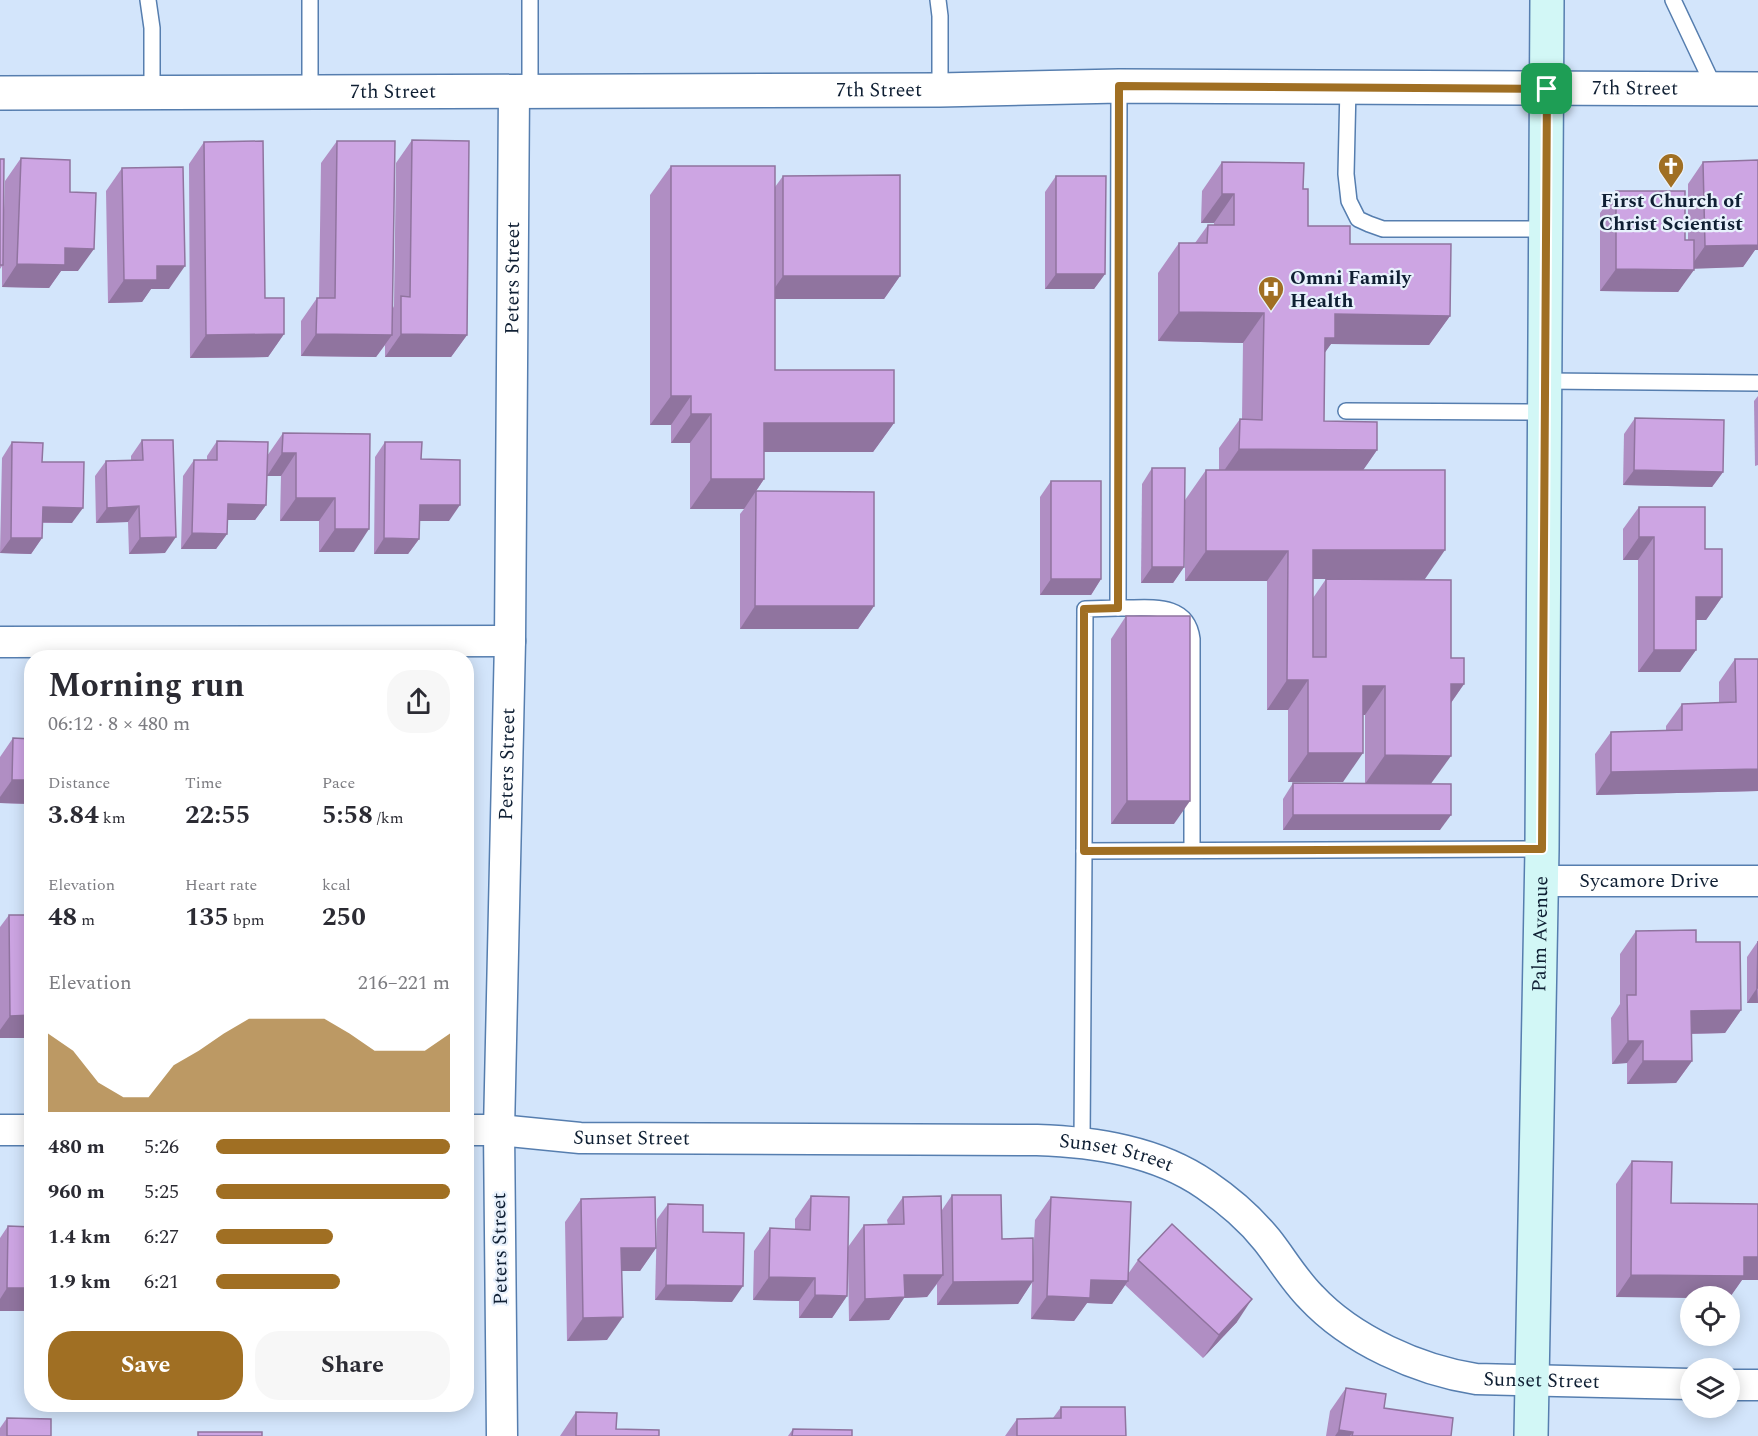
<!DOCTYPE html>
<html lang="en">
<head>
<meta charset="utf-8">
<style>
  body { margin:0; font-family:Spectral,serif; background:#f7f7f7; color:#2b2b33; height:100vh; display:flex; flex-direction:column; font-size:22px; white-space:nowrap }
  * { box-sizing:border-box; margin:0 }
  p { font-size:20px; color:#7c7c81 }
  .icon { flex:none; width:33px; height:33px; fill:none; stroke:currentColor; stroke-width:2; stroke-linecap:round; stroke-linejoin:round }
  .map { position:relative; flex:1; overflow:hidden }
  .sheet { position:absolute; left:24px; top:650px; width:450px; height:762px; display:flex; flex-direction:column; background:#fff; border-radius:24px; box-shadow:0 3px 15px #0003 }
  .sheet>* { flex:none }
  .tools { position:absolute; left:1680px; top:1286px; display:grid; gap:12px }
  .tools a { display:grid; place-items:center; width:60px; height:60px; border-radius:50%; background:#fff; box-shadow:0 3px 15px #0003; font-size:30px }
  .pin { position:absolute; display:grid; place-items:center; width:51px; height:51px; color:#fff; margin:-26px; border-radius:12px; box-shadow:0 3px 9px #0006 }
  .round { display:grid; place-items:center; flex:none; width:63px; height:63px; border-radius:24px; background:#f7f7f7 }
  .overview { display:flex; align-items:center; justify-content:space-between; height:102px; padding:0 24px }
  h1 { font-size:33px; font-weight:700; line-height:45px }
  .metrics { display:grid; grid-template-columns:repeat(3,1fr); gap:9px; height:102px; padding:6px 24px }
  .metrics div { display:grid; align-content:center }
  .metrics b { font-size:26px; font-weight:700 }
  .metrics small { font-size:16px; font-weight:400 }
  .metrics p { font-size:16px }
  .chart { height:168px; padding:12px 24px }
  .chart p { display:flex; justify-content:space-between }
  .chart svg { width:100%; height:108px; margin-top:6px; fill:#a06f23; opacity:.7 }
  .primary-button { display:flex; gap:12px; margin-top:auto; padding:12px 24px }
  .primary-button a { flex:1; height:69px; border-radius:24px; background:#a06f23; color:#fff; font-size:24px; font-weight:700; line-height:69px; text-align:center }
  .primary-button a+a { background:#f7f7f7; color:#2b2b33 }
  ul { padding:0 24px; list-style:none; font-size:20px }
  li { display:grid; grid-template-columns:96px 72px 1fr; align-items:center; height:45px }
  li i { height:15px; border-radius:8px; background:#a06f23 }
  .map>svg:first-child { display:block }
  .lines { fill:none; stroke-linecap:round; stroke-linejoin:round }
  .service-casing { stroke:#567eaf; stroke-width:18 }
  .minor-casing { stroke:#567eaf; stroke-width:33 }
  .tertiary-casing { stroke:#567eaf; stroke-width:36 }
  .secondary-casing { stroke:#567eaf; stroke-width:36 }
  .service { stroke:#fff; stroke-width:15 }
  .minor { stroke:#fff; stroke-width:30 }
  .tertiary { stroke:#fff; stroke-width:33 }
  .secondary { stroke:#d2f7f6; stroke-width:33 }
  .wall { fill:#b08ec3; fill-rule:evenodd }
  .shaded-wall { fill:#90749f }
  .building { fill:#cda5e3; stroke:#90749f; stroke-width:1.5 }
  .route-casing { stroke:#fff; stroke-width:12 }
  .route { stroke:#a06f23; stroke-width:8 }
  .labels { text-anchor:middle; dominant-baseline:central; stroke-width:4.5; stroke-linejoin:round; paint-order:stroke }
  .street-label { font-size:20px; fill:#0f1f33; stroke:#e8f1fc }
  .poi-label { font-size:20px; font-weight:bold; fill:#0f1f33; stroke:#e8f1fc }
</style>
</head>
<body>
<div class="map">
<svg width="1758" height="1436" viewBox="0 0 1758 1436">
  <rect width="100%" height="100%" fill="#d3e5fb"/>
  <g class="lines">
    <g class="service-casing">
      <g id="service">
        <polyline points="148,0 152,28 152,92"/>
        <polyline points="938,0 940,16 940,90"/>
        <polyline points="1673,0 1715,89"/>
        <polyline points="1348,87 1346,174 1349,201 1358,219 1369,224 1383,229 1546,229"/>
        <polyline points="530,91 530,0"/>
        <polyline points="310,92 310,0"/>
        <polyline points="1545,381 1758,383"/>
        <polyline points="1346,411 1544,412"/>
        <path d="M1118,608c29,1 69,-8 74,31v211"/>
        <polyline points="1084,851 1085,609 1118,608 1119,86"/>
        <polyline points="1082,1142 1084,851 1542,849"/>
      </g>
    </g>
    <g class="minor-casing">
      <g id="minor">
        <polyline points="0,642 510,641"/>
        <path id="s1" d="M1541,881h217"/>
        <polyline points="0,1130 32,1130"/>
        <path id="s2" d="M466,1130h33l81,8 457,2c58,2 120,11 169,45 22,15 44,34 61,55 15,19 27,40 44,57 40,43 107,73 165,82l214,5"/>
        <polyline points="1730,1385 1758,1385"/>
        <path id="s3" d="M502,1436l-3,-306 11,-489 4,-550"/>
      </g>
    </g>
    <g class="tertiary-casing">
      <g id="tertiary">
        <path id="s4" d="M0,93l940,-3 179,-4 639,3"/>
      </g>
    </g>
    <g class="secondary-casing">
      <g id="secondary">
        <path id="s5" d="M1531,1436l11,-587 5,-849"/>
      </g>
    </g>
    <use href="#service" class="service"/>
    <use href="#minor" class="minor"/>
    <use href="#tertiary" class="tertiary"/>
    <use href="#secondary" class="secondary"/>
  </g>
  <g class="wall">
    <polygon points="412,140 467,335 451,357 385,357 385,345 376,357 301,356 301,321 317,298 319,298 321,163 337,141 393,308 394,306 396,163"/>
    <polygon points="204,142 265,298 284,334 268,357 190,358 189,164"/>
    <polygon points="21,158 70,192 78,271 61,271 49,288 2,287 2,266 0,269 0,159 3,241 5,181"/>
    <polygon points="1758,160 1758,250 1755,250 1743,267 1694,268 1678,292 1600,291 1600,213 1616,191 1685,240 1688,240 1688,184 1703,162"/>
    <path d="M1222,162l81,27 5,37 42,18 100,72 -21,29 -98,-1 -7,9v68l53,29 -14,20 62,109 26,79 13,26 -13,19 -20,81 9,46h-157v-31l10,-16h72v-68h-2l-20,67h-55v-72h-21v-129h-82v-81l21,-30h13v-22l21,-29h2l1,-76 -85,-2v-68l21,-30h16l13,-18h6v-2h-13l1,-32zM1313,579h13l-13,19z"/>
    <polygon points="671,166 775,187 783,176 900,276 884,299 775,299 775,370 894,423 873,452 764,452 764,479 756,491 874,606 858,629 740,629 740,514 744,509 690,509 690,443 671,443 671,425 650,425 650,195"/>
    <polygon points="122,168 169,289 151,289 142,302 108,303 106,191"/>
    <polygon points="1056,176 1105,274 1094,289 1045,289 1045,192"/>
    <polygon points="1758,396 1758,465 1755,466 1754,401"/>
    <polygon points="1635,418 1723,472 1712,487 1623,485 1624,434"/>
    <polygon points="283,433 370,434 354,552 319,552 319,521 280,521 281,476 267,476 266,505 255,520 227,520 227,534 216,549 181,549 183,476 194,460 207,460 207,456 217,441 267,456"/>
    <polygon points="142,440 165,553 129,554 128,522 96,523 95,476 106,461 131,460 131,456"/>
    <polygon points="12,442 42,462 72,523 42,523 42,538 31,554 0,553 2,458"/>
    <polygon points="385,442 421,459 449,521 420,521 419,539 408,554 374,554 375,457"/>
    <polygon points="1152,468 1184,567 1173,583 1141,583 1142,484"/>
    <polygon points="1051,481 1101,579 1091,595 1040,595 1040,497"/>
    <polygon points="1639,507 1705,549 1722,597 1706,620 1696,620 1696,650 1680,672 1638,672 1638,560 1623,560 1623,529"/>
    <polygon points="1126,616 1174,824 1111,824 1111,639"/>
    <polygon points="1735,659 1758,791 1596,795 1595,754 1611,732 1666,731 1666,726 1682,704 1719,703 1719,682"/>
    <polygon points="32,717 32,804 0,803 0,757 13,738 30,739"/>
    <polygon points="9,915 32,1038 0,1038 0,927"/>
    <polygon points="1636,931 1696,942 1741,1010 1725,1033 1692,1034 1692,1061 1676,1083 1627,1084 1627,1063 1612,1064 1611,1018 1620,1004 1620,954"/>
    <polygon points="1758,941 1758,1003 1747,1003 1747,957"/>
    <polygon points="1632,1161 1671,1203 1758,1204 1758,1280 1742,1280 1730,1297 1730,1296 1616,1297 1616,1184"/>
    <polygon points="952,1195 1002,1239 1033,1261 1035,1220 1051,1197 1128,1274 1138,1260 1237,1322 1203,1358 1125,1285 1112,1304 1087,1303 1074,1321 1031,1319 1032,1282 1018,1304 937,1305 937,1284 927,1297 904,1298 889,1320 849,1321 848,1261 847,1296 832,1318 799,1318 799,1301 753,1300 754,1251 770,1228 795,1229 795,1219 811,1196 848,1247 864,1225 888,1225 887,1220 903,1197 942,1210"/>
    <polygon points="32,1198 32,1311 0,1311 0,1238 8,1226 26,1227 27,1204"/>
    <polygon points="581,1199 656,1248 640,1271 622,1271 607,1340 567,1341 565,1222"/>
    <polygon points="668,1204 703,1232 732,1302 655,1300 657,1219"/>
    <polygon points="1346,1388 1384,1408 1451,1436 1326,1436 1330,1411"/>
    <polygon points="1061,1407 1126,1436 1005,1436 1017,1419 1053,1418"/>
    <polygon points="576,1412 616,1429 659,1436 560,1436"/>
    <polygon points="7,1418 51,1436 0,1436 0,1428"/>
    <polygon points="793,1429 852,1436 788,1436"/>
  </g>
  <g class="shaded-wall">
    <polygon points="1222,194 1234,194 1214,223 1201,223"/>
    <polygon points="1758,228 1758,250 1755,250 1743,267 1689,269 1705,246"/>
    <polygon points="65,248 94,249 78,271 61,271 49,288 2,287 17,264"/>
    <polygon points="157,266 185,266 169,289 151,289 142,302 108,303 124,280"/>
    <polygon points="1616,269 1694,270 1678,292 1600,291"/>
    <polygon points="1056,274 1105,274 1094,289 1045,289"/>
    <polygon points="783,276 900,276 884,299 767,299"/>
    <polygon points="1179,312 1264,313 1243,343 1158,341"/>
    <polygon points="1335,314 1450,316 1429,345 1331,344 1314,368 1304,367"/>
    <polygon points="284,334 268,357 190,358 206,335"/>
    <polygon points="316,334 392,335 376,357 301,356"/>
    <polygon points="401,334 467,335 451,357 385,357"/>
    <polygon points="671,396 691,396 671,425 650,425"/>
    <polygon points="691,414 711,414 690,443 671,443"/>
    <polygon points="764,423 894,423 873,452 744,452"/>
    <polygon points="1239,449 1377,450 1357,479 1219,478"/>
    <polygon points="282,453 296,453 281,476 267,476"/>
    <polygon points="1634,470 1723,472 1712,487 1623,485"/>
    <polygon points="711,479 764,479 744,509 690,509"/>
    <polygon points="296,498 335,498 319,521 280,521"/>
    <polygon points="228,504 266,505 255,520 217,520"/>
    <polygon points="420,505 460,505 449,521 409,521"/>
    <polygon points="139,506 128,522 96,523 107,508"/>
    <polygon points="43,507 83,508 72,523 32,522"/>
    <polygon points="335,529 369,529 354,552 319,552"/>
    <polygon points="192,533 227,534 216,549 181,549"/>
    <polygon points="176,537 165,553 129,554 140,538"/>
    <polygon points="1639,537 1654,537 1638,560 1623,560"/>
    <polygon points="11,538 42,538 31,554 0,553"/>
    <polygon points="384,538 419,539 408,554 374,554"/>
    <polygon points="1313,550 1445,550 1425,579 1293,579"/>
    <polygon points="1206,551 1288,551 1267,581 1185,581"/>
    <polygon points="1152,567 1184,567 1173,583 1141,583"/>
    <polygon points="1051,579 1101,579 1091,595 1040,595"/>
    <polygon points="1696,597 1722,597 1706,620 1680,620"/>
    <polygon points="755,606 874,606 858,629 740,629"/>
    <polygon points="1654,650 1696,650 1680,672 1638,672"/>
    <polygon points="1287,680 1308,680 1288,710 1267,710"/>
    <polygon points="1451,684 1464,684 1443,714"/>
    <polygon points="1363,686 1385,686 1365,715 1343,715"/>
    <polygon points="1308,753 1363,753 1343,782 1288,782"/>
    <polygon points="1385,755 1451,756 1430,785 1365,784"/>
    <polygon points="1758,769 1758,791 1596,795 1611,772"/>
    <polygon points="12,780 32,780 32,804 0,803 0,797"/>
    <polygon points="1127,801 1190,801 1174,824 1111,824"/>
    <polygon points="1293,815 1451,815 1440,830 1283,830"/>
    <polygon points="1757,988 1758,1003 1747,1003"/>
    <polygon points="1741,1010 1725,1033 1675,1034 1691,1011"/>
    <polygon points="32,1015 32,1038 0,1038 0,1030 10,1016"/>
    <polygon points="1628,1041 1643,1041 1627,1063 1612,1064"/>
    <polygon points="1643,1061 1692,1061 1676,1083 1627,1084"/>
    <polygon points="621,1248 656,1248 640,1271 606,1271"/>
    <polygon points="1744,1257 1758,1257 1758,1280 1742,1280 1730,1297 1730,1296 1690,1296 1690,1298 1616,1297 1631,1275"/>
    <polygon points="904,1275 943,1275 927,1297 904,1298 889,1320 849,1321 865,1299"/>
    <polygon points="769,1277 815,1278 799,1301 753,1300"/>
    <polygon points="1091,1280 1128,1281 1112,1304 1087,1303 1074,1321 1031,1319 1047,1296"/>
    <polygon points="1033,1281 1018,1304 937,1305 953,1282"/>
    <polygon points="666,1285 743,1286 732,1302 655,1300"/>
    <polygon points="7,1288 32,1288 32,1311 0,1311 0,1299"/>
    <polygon points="815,1295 847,1296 832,1318 799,1318"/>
    <polygon points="1252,1299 1237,1322 1203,1358 1219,1335"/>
    <polygon points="623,1317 607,1340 567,1341 583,1318"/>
    <polygon points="1339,1430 1353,1432 1350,1436 1335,1436"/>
  </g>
  <g class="building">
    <polygon points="412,140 469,141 467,335 401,334 401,296 410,297"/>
    <polygon points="263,141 265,298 284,298 284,334 206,335 204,142"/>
    <polygon points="337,141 395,141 392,335 316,334 317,298 335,298"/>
    <polygon points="21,158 70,160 70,192 96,193 94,249 65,248 65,265 17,264"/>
    <polygon points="0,159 4,159 3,265 0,265"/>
    <polygon points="1758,160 1758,245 1705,246 1703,162"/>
    <polygon points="1222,162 1304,163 1303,189 1308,189 1308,226 1350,226 1350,244 1451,244 1450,316 1335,314 1335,338 1325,338 1324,421 1377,422 1377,450 1239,449 1240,419 1262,420 1264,313 1179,312 1179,243 1207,243 1208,225 1234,225 1234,194 1222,194"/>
    <polygon points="671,166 775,166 775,370 894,370 894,423 764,423 764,479 711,479 711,414 691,414 691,396 671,396"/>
    <polygon points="183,167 185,266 157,266 157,280 124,280 122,168"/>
    <polygon points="900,175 900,276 783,276 783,176"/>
    <polygon points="1056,176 1106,176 1105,274 1056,274"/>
    <polygon points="1616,191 1685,191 1685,240 1694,240 1694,270 1616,269"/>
    <polygon points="1635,418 1724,420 1723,472 1634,470"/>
    <polygon points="283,433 370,434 369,529 335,529 335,498 296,498 296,453 282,453"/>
    <polygon points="142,440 173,440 176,537 140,538 139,506 107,508 106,461 143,460"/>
    <polygon points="217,441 268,442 266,505 228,504 227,534 192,533 194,460 217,460"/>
    <polygon points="12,442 43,443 42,462 84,462 83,508 43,507 42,538 11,538"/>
    <polygon points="385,442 422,442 421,459 460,460 460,505 420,505 419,539 384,538"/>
    <polygon points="1152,468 1185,468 1184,567 1152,567"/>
    <polygon points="1206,470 1445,470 1445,550 1313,550 1313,657 1326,657 1326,579 1451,580 1451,658 1464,658 1464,684 1451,684 1451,756 1385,755 1385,686 1363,686 1363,753 1308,753 1308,680 1287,680 1288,551 1206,551"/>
    <rect x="1051" y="481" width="50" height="98"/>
    <polygon points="756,491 874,492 874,606 755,606"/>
    <polygon points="1639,507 1705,507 1705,549 1722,549 1722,597 1696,597 1696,650 1654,650 1654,537 1639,537"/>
    <polygon points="1126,616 1190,616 1190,801 1127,801"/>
    <polygon points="1735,659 1758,659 1758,769 1611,772 1611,732 1682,730 1682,704 1736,702"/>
    <polygon points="13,738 32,739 32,780 12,780"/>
    <polygon points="1293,783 1451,784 1451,815 1293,815"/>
    <polygon points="9,915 32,915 32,1015 10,1016"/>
    <polygon points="1696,930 1696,942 1740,942 1741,1010 1691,1011 1692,1061 1643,1061 1643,1041 1628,1041 1627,995 1636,995 1636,931"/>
    <polygon points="1758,941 1758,988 1757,988"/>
    <polygon points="1632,1161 1672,1162 1671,1203 1758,1204 1758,1257 1744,1257 1744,1276 1631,1275"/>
    <polygon points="952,1195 1001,1195 1002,1239 1033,1238 1033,1281 953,1282"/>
    <polygon points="811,1196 849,1197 847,1296 815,1295 815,1278 769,1277 770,1228 810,1230"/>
    <polygon points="941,1196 943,1275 904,1275 905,1297 865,1299 864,1225 904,1224 903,1197"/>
    <polygon points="655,1197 656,1248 621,1248 623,1317 583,1318 581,1199"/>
    <polygon points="1051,1197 1131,1202 1128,1281 1091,1280 1090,1298 1047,1296"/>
    <polygon points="668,1204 703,1205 703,1232 744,1233 743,1286 666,1285"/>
    <polygon points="1172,1224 1252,1299 1219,1335 1138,1260"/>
    <polygon points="8,1226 32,1227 32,1288 7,1288"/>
    <polygon points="1346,1388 1386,1394 1384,1408 1453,1418 1451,1436 1352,1436 1353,1432 1339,1430"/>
    <polygon points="1061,1407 1125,1407 1126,1436 1017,1436 1017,1419 1061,1418"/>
    <polygon points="576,1412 617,1413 616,1429 659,1430 659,1436 576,1436"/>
    <polygon points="7,1418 51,1419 51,1436 7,1436"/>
    <polygon points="793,1429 852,1430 852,1436 792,1436"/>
    <rect x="198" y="1432" width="64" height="4"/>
  </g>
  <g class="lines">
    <g class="route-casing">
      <polygon id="route" points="1119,86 1547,89 1542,849 1084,851 1084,609 1118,608"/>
    </g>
    <use href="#route" class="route"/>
  </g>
  <defs>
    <g id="church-pin" transform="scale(1.35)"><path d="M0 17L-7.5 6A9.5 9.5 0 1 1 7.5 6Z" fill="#a06f23" stroke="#e8f1fc"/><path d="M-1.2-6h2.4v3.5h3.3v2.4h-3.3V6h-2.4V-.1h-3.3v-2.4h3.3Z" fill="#fff"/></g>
    <g id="hospital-pin" transform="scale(1.35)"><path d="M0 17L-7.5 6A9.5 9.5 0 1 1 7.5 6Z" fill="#a06f23" stroke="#e8f1fc"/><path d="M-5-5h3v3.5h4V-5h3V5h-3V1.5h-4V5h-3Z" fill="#fff"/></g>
  </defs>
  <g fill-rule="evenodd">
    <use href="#church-pin" x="1671" y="166"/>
    <use href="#hospital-pin" x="1271" y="289"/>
  </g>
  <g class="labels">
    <g class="street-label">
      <text stroke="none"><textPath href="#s4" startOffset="1635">7th Street</textPath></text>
      <text stroke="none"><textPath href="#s4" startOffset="879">7th Street</textPath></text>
      <text stroke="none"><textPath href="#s4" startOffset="393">7th Street</textPath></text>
      <text stroke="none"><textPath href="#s3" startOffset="1158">Peters Street</textPath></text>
      <text stroke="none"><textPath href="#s3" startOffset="672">Peters Street</textPath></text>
      <text stroke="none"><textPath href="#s1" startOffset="108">Sycamore Drive</textPath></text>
      <text stroke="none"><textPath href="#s5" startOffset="502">Palm Avenue</textPath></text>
      <text stroke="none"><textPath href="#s2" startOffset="166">Sunset Street</textPath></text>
      <text stroke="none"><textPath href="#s2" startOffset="652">Sunset Street</textPath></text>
      <text transform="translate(500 1249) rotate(-91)">Peters Street</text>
      <text stroke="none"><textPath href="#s2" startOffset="1156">Sunset Street</textPath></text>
    </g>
    <g class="poi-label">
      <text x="1671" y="201">First Church of<tspan x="1671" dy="23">Christ Scientist</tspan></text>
      <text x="1290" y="278" text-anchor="start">Omni Family<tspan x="1290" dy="23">Health</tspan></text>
    </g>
  </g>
</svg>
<div class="tools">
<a><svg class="icon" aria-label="locate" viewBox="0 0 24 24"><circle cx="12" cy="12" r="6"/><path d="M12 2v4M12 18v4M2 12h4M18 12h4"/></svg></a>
<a><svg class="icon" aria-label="layers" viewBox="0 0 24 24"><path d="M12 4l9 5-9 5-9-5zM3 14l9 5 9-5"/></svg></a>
</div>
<div class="pin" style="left:1547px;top:89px;background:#1e9e55"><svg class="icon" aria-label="arrive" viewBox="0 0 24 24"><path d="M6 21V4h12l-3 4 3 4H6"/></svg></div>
<section class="sheet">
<div class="overview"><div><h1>Morning run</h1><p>06:12 · 8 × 480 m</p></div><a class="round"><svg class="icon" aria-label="share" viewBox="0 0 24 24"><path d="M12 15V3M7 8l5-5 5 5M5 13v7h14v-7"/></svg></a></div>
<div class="metrics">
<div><p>Distance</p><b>3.84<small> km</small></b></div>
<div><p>Time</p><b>22:55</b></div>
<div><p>Pace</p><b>5:58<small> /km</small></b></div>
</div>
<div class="metrics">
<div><p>Elevation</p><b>48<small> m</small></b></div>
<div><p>Heart rate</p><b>135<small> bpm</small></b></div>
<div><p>kcal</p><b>250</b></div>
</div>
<div class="chart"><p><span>Elevation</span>216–221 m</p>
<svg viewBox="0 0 160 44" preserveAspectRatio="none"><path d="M0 44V12L10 19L20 32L30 38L40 38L50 25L60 19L70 12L80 6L90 6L100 6L110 6L120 12L130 19L140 19L150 19L160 12V44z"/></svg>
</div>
<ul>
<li><b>480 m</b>5:26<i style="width:100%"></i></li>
<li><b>960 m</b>5:25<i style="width:100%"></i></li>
<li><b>1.4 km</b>6:27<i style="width:50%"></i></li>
<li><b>1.9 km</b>6:21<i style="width:53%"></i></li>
</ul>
<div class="primary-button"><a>Save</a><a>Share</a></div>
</section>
</div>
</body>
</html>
